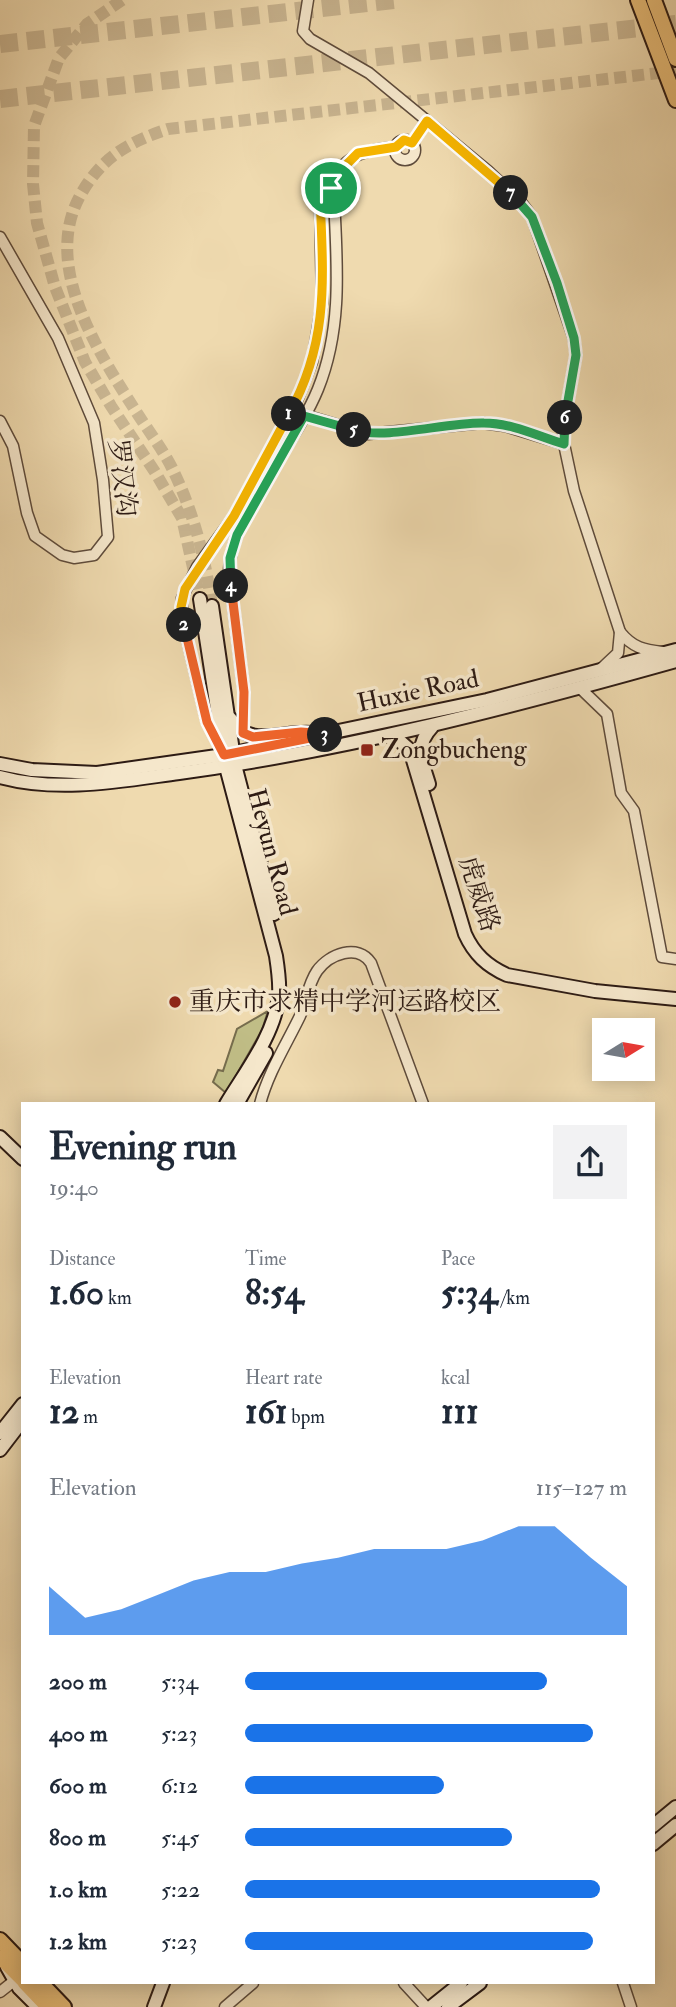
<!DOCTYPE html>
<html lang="en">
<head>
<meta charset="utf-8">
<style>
  body { margin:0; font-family:"IM FELL Double Pica","Noto Serif SC",serif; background:#f2f2f3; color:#1f2937; height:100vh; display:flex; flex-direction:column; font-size:26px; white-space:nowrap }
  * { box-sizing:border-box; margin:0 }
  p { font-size:23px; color:#747a83 }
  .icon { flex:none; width:38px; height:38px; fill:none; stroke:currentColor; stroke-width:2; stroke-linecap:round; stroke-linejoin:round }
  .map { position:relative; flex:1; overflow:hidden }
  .panel { position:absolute; left:21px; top:1102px; width:634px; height:882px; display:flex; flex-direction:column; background:#fff; border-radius:0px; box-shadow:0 4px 18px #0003 }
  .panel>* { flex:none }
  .needle { width:46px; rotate:79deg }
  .controls { position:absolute; left:592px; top:1018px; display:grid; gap:14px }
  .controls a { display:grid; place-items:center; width:63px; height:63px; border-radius:0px; background:#fff; box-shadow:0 4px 18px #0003; font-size:35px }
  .pin { position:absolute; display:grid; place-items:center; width:60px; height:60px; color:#fff; margin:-30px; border:4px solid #fff; border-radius:50%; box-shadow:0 2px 7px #0007 }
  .km { position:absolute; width:35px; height:35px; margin:-18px; border-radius:50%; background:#222; color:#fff; font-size:19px; line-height:35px; text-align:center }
  .round { display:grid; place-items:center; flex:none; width:74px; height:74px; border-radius:0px; background:#f2f2f3 }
  .overview { display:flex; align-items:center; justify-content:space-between; height:119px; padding:0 28px }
  h1 { font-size:38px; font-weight:700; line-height:52px }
  .metrics { display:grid; grid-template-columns:repeat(3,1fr); gap:10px; height:119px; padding:7px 28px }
  .metrics div { display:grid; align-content:center }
  .metrics b { font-size:35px; font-weight:700 }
  .metrics small { font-size:19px; font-weight:400 }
  .metrics p { font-size:19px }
  .chart { height:196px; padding:14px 28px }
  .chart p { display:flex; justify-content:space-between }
  .chart svg { width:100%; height:126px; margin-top:7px; fill:#1a73e8; opacity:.7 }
  ul { padding:0 28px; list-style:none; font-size:23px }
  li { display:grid; grid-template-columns:112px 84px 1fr; align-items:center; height:52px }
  li i { height:18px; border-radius:9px; background:#1a73e8 }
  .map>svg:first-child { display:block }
  .green { fill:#c0bd86; stroke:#766c4d; stroke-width:2 }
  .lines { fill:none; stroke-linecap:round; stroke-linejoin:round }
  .secondary-tunnel { stroke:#c8b490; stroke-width:12; stroke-dasharray:12 6; stroke-linecap:butt }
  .highway-tunnel { stroke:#c8b490; stroke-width:18; stroke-dasharray:18 9; stroke-linecap:butt }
  .street-casing { stroke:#5e4b3b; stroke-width:13 }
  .secondary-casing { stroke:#2d1b14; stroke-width:16 }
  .primary-casing { stroke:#2d1b14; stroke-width:18 }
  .street { stroke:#f5e7cb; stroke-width:10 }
  .secondary { stroke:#f5e7cb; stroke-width:12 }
  .primary { stroke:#e8bd78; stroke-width:14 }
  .split-1-casing { stroke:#fff; stroke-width:14 }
  .split-2-casing { stroke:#fff; stroke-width:14 }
  .split-3-casing { stroke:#fff; stroke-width:14 }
  .split-4-casing { stroke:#fff; stroke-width:14 }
  .split-5-casing { stroke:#fff; stroke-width:14 }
  .split-6-casing { stroke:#fff; stroke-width:14 }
  .split-7-casing { stroke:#fff; stroke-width:14 }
  .split-8-casing { stroke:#fff; stroke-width:14 }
  .split-1 { stroke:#f5b400; stroke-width:9 }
  .split-2 { stroke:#f5b400; stroke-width:9 }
  .split-3 { stroke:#f0652b; stroke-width:9 }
  .split-4 { stroke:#f0652b; stroke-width:9 }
  .split-5 { stroke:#22a559; stroke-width:9 }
  .split-6 { stroke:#22a559; stroke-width:9 }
  .split-7 { stroke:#22a559; stroke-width:9 }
  .split-8 { stroke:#f5b400; stroke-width:9 }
  .poi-dot { fill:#8f2418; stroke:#f5e7cb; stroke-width:2.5 }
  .labels { text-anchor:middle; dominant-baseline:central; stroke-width:7; stroke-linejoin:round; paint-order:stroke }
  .street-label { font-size:26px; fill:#2d1b14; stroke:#f5e7cb }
  .poi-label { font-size:26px; fill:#2d1b14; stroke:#f5e7cb; text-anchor:start }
</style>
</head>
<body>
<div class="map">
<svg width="676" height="2007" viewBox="0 0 676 2007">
  <rect width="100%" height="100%" fill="#efdaaf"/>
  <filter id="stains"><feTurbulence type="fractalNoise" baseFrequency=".00286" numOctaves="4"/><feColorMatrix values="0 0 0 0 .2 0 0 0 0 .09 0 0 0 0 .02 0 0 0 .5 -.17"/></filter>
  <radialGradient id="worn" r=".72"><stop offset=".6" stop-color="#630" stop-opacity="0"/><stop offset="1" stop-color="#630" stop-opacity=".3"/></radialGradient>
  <polygon class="green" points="268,1011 262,1030 226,1093 213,1082 218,1070 223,1071 237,1029"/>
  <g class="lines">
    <g class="secondary-tunnel">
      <polyline points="122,0 87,24 59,58 34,126 33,184 37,223 55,287 85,362 111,406 155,472 182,518 200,599"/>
      <path d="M212,606c-7,-49 -18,-93 -40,-138 -10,-20 -25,-39 -37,-58 -38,-60 -94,-146 -54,-216 21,-37 48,-52 87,-65l508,-58"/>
    </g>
    <g class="highway-tunnel">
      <polyline points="0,44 395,0"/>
      <polyline points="0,99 676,24"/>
    </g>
    <g class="street-casing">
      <g id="street">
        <polyline points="308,0 303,31 310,39 369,73 488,171 520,201 532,217 574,339 576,355 563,429 564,444 574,491 620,632"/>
        <circle cx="405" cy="150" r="10"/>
        <polyline points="412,143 427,121"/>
        <path d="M331,188c10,-33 34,-38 64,-41"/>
        <polyline points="0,237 58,338 94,423 103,480 108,537 94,555 74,558 62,555 35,536 27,513 13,446 0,421"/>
        <polyline points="291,411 368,434 482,423 505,426 564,444"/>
        <path d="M602,668l16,-15 2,-21c13,16 24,18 43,20"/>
        <polyline points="580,688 607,714 621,793 634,811 662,957 676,959"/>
        <path d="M222,751l-15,-29 -25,-104v-20l15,-31 37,-51 64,-118 14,-36 10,-59 -2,-108 3,-6 5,-2 5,5 1,6c3,65 9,129 -16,191 -23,57 -86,123 -89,182l15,121 -1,41"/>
        <path d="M260,1104c8,-31 26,-59 40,-88 6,-14 8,-32 17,-45 12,-17 41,-28 54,-8l52,141"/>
        <polyline points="404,1983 426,2007"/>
        <polyline points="623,1983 631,2007"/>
        <polyline points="0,1992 14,1981"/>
        <polyline points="225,2007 253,1983"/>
      </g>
    </g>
    <g class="secondary-casing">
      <g id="secondary">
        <path d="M200,599l26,168 50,189c2,13 4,26 3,39 -4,39 -33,76 -53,109"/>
        <polyline points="212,606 235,765 274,914"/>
        <path d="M230,718c20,32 51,12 82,15"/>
        <path d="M393,735l17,15 55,184c9,20 22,32 42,41l88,16 81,8"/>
        <polyline points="0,764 32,770 97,773 224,755 487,700 676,650"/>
        <path d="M0,777c59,16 120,4 179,-4 169,-23 333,-66 497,-112"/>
        <path d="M429,784c-7,-23 -15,-38 3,-57"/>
        <polyline points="237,1104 266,1053"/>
        <polyline points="0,1137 23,1159"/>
        <polyline points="0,1433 23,1404"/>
        <polyline points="0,1450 23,1420"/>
        <polyline points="653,1826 676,1807"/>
        <polyline points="653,1844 676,1825"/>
        <polyline points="7,1967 19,1988 38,2007"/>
        <polyline points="154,2007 163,1983"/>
        <polyline points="431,2007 461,1983"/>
        <polyline points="448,2007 480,1983"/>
      </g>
    </g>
    <g class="primary-casing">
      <g id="primary">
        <polyline points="638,0 676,100"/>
        <polyline points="654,0 676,59"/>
        <polyline points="0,1940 23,1964"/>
        <polyline points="0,1957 23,1980"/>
        <polyline points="25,1983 48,2007"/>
        <polyline points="41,1983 64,2007"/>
      </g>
    </g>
    <use href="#street" class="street"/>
    <use href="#secondary" class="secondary"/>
    <use href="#primary" class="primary"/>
  </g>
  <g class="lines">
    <g class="split-1-casing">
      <path id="split-1" d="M289,414c41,-74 34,-138 31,-219l5,-8 6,1"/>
    </g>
    <g class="split-2-casing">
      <polyline id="split-2" points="184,625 181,607 185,589 234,516 289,414"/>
    </g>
    <g class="split-3-casing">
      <polyline id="split-3" points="184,625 207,722 224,755 325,735"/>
    </g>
    <g class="split-4-casing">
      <polyline id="split-4" points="231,586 244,692 243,733 253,737 301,732 330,734 325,735"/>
    </g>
    <g class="split-5-casing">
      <polyline id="split-5" points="231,586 230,558 237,535 304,416 354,430"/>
    </g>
    <g class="split-6-casing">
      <path id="split-6" d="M354,430c33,10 92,-8 130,-7 27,0 54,13 80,21l1,-26"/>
    </g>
    <g class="split-7-casing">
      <polyline id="split-7" points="511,193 532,217 557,283 574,338 576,355 565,418"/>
    </g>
    <g class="split-8-casing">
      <polyline id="split-8" points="331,188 336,175 358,153 396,147 404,140 412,143 427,121 511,193"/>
    </g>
    <use href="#split-1" class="split-1"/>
    <use href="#split-2" class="split-2"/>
    <use href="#split-3" class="split-3"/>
    <use href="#split-4" class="split-4"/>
    <use href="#split-5" class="split-5"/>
    <use href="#split-6" class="split-6"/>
    <use href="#split-7" class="split-7"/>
    <use href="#split-8" class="split-8"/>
  </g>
  <g class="poi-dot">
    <rect x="360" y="743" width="14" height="14" rx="3.5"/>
    <circle cx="175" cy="1002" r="7"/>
  </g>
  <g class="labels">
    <g class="street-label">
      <text transform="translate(122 478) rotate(83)">罗汉沟</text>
      <text transform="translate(418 691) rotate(-12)">Huxie Road</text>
      <text transform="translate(272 852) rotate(75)">Heyun Road</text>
      <text transform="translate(479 894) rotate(72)">虎威路</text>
    </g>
    <g class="poi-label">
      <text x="381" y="750">Zongbucheng</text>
      <text x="189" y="1002">重庆市求精中学河运路校区</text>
    </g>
  </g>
  <rect width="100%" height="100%" filter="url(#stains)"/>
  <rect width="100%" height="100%" fill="url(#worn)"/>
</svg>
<div class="controls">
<a><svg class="needle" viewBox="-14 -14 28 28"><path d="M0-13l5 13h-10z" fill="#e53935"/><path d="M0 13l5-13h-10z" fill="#747a83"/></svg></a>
</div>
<div class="pin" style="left:331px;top:188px;background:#1e9e55"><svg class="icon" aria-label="arrive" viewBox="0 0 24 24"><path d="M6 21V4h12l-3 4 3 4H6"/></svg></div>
<b class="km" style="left:289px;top:414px">1</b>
<b class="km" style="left:184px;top:625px">2</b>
<b class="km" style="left:325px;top:735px">3</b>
<b class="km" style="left:231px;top:586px">4</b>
<b class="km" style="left:354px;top:430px">5</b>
<b class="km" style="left:565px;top:418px">6</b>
<b class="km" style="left:511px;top:193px">7</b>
<section class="panel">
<div class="overview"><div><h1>Evening run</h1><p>19:40</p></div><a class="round"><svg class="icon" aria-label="share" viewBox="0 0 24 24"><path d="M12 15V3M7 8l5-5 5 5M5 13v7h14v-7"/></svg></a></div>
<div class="metrics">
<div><p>Distance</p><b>1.60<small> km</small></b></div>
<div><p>Time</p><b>8:54</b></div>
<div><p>Pace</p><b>5:34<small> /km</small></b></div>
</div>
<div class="metrics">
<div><p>Elevation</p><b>12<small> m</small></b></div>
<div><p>Heart rate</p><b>161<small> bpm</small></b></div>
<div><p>kcal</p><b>111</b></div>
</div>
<div class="chart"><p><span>Elevation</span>115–127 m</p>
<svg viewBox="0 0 160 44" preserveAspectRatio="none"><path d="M0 44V27L10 38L20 35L30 30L40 25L50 22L60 22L70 19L80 17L90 14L100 14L110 14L120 11L130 6L140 6L150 17L160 27V44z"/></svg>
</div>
<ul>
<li><b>200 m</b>5:34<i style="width:79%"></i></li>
<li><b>400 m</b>5:23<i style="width:91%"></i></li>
<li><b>600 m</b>6:12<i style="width:52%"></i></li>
<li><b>800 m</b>5:45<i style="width:70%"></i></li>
<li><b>1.0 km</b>5:22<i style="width:93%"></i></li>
<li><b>1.2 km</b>5:23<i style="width:91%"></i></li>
</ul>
</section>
</div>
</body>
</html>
